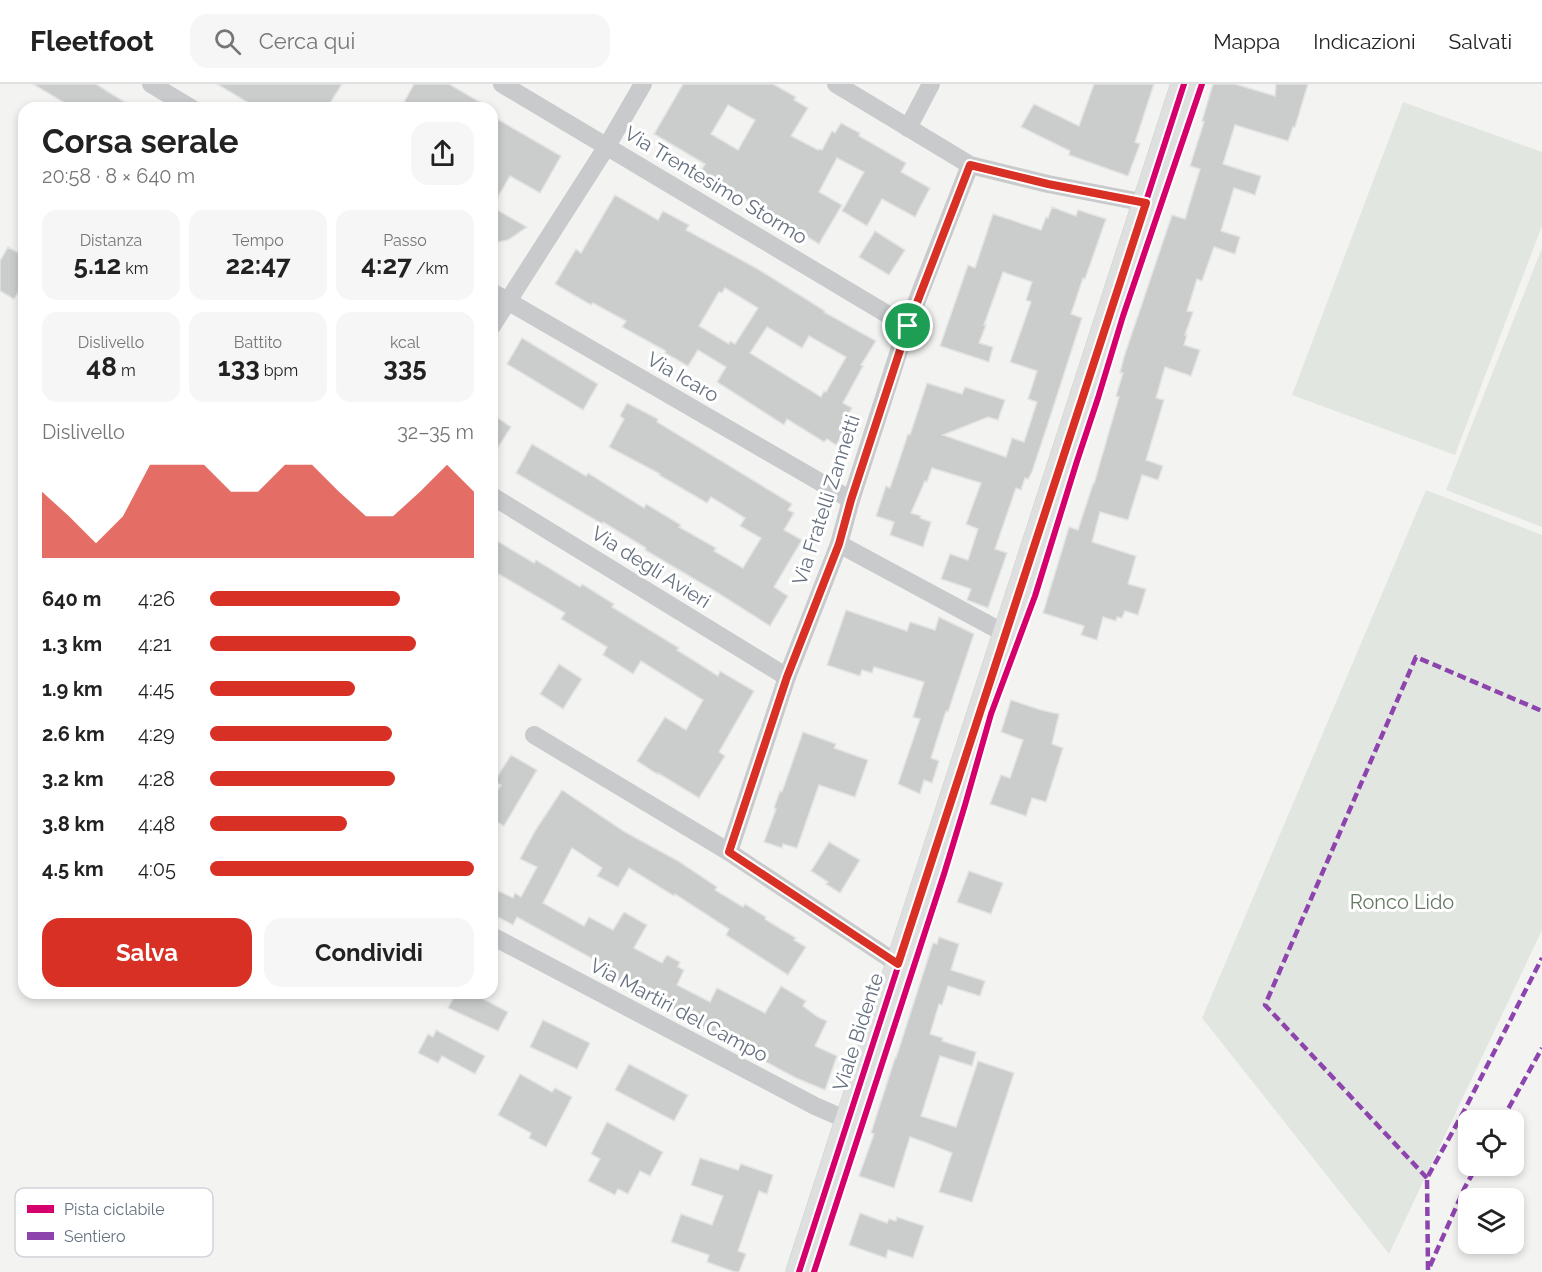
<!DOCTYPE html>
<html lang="it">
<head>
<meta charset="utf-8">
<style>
  body { margin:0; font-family:Raleway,sans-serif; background:#f6f6f6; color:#222; height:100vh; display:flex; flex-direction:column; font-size:22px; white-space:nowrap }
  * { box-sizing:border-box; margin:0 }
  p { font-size:20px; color:#767676 }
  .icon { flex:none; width:33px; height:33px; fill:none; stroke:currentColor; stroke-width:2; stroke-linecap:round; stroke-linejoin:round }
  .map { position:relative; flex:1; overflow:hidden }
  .sheet { position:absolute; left:18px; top:18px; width:480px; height:897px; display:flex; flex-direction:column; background:#fff; border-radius:18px; box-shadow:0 3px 9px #0003 }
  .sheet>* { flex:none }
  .buttons { position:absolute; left:1458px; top:1026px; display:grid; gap:12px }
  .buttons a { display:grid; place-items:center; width:66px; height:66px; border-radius:12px; background:#fff; box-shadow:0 3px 9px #0003; font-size:30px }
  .pin { position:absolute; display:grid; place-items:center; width:51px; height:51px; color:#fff; margin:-26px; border:3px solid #fff; border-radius:50%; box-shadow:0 2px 6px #0007 }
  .round { display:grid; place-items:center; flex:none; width:63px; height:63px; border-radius:18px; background:#f6f6f6 }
  .head { display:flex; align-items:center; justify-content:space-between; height:102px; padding:0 24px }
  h1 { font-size:33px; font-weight:700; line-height:45px }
  .figures { display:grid; grid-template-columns:repeat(3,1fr); gap:9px; height:102px; padding:6px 24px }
  .figures div { display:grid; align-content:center; border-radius:15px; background:#f6f6f6; text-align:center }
  .figures b { font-size:26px; font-weight:700 }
  .figures small { font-size:16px; font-weight:400 }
  .figures p { font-size:16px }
  .chart { height:168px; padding:12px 24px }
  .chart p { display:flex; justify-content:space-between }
  .chart svg { width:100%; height:108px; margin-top:6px; fill:#d93025; opacity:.7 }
  .button { display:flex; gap:12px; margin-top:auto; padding:12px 24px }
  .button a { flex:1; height:69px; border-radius:18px; background:#d93025; color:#fff; font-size:24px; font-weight:700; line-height:69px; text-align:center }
  .button a+a { background:#f6f6f6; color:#222 }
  ul { padding:0 24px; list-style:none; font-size:20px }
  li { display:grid; grid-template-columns:96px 72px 1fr; align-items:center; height:45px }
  li i { height:15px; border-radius:8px; background:#d93025 }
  header { display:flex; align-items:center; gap:36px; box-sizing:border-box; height:84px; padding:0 30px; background:#fff; border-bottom:2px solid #e0e0e0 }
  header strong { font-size:28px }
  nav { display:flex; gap:33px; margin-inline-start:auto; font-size:21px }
  .search { width:420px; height:54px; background:#f6f6f6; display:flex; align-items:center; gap:15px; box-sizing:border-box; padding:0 21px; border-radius:18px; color:#767676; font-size:22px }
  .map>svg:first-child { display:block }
  .green { fill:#e2e6e1 }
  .building { fill:#cbcdcd; stroke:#e2e3e2; stroke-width:1.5; fill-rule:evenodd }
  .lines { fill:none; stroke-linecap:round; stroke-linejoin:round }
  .secondary-casing { stroke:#cfd0d0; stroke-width:27 }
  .street { stroke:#c9cacc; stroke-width:18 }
  .secondary { stroke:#dedfdf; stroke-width:26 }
  .quiet { stroke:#8e44ad; stroke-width:4.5; stroke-dasharray:9 4.5; stroke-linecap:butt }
  .cycleway-casing { stroke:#fff; stroke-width:10 }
  .cycleway { stroke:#d6006c; stroke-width:6 }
  .route-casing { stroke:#fff; stroke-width:12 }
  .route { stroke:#d93025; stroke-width:8 }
  .labels { text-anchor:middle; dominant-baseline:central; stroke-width:6; stroke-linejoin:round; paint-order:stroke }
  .street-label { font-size:20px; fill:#667180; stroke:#fff }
  .park-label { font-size:20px; fill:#667864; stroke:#fff }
  .key { fill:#fff; stroke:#d1d4d9; stroke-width:1.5 }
  .key-label { font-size:16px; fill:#667180 }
</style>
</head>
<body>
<header>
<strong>Fleetfoot</strong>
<div class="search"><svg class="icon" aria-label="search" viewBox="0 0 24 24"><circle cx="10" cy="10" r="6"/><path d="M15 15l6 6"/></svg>Cerca qui</div>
<nav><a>Mappa</a><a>Indicazioni</a><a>Salvati</a></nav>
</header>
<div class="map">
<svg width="1542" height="1188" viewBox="0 0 1542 1188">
  <rect width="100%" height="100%" fill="#f3f4f2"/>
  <g class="green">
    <polygon points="1403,18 1542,68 1542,142 1455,371 1292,311"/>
    <polygon points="1542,164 1542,443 1446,406"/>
    <polygon points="1426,406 1542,451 1542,846 1389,1170 1202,934"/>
  </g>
  <g class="building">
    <polygon points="33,0 96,0 134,24 73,24"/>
    <polygon points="217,0 342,0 327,24 257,24"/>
    <polygon points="414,0 449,0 490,24 401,24"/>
    <path d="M683,0h90l23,13 -2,3 14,8 -17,28 27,14 2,-1 2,1 10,-19 3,2 6,-10 19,10 -1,3 47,27 -5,9 29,16 -15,29 -33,-18 -15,27 -25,-15 22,-39 -27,-14 -18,34 23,13 -23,39 -119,-72 5,-8 -51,-30zM728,21l27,15 -17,30 -27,-16z"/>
    <polygon points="1094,0 1154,0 1135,58 1140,60 1128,92 1069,71 1070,67 1021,43 1034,20 1079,42"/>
    <polygon points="1213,0 1235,0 1275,12 1276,0 1308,0 1295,43 1293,43 1288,57 1235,41 1223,80 1261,92 1255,111 1234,104 1221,147 1240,153 1235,170 1214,163 1202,197 1197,195 1187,227 1193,228 1185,251 1187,251 1184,261 1200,266 1191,292 1165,283 1156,314 1164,316 1146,376 1163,382 1158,396 1142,391 1128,436 1100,428 1092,458 1136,472 1128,500 1146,505 1138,531 1125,527 1122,534 1117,533 1116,537 1103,533 1097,556 1081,551 1084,542 1043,529 1069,443 1078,446 1093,400 1094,400 1119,313 1116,312 1123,289 1120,289 1124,273 1172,131 1185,135 1200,85 1190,82 1204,38 1202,37"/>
    <polygon points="492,32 561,72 540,109 510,92 492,123 527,143 508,156 492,159"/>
    <path d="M615,111l43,25 5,-9 26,14 -3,5 70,38 69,43 -1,1 52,29 -15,24 2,1 -20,37 9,5 -11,19 5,3 -10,15 -9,-6 -3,3 -37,-23 -3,6 -67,-43 9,-15 -28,-17 -10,16 -23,-13 1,-2 -44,-24 4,-6 -33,-18 -2,2 -36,-21 21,-35 5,4zM725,204l33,20 -23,36 -5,-3 -1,3 -30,-18 20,-34 3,1zM767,243l35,21 7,-12 37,21 -20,35 -2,-1 -3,6 -71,-44z"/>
    <polygon points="1052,123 1076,132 1078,126 1106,135 1085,195 1083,194 1071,230 1082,234 1053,324 1032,388 1028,395 1025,394 1021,406 1016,404 995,465 1007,469 988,524 967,516 971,505 941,495 950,470 968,476 978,445 966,440 981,399 932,384 927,398 925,397 911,429 921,432 920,434 931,438 923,463 890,451 894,438 876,432 886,402 890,404 908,350 910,351 927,299 962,310 965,303 1005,316 998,336 988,333 943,351 1006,373 1012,354 1024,358 1037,318 1028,315 1037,287 1010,278 1031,218 1026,216 1032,198 1003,188 984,241 986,241 979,259 993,263 989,278 940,262 968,181 975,184 993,130 1041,146 1046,133 1048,134"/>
    <polygon points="875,147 905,166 889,191 859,173"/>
    <polygon points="8,163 24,172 24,199 14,215 0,207 0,177"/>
    <polygon points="522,254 598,300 583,326 507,280"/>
    <polygon points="627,319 658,335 657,338 792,420 788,426 794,429 784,446 802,456 774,503 788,512 770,542 718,509 645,466 646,464 603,438 602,440 516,389 532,360 586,392 588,389 644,424 646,420 681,441 679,443 716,464 714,467 743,484 761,454 740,442 745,434 711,413 707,419 659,391 660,390 609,363 624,335 620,332"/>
    <polygon points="492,330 511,343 492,373"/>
    <polygon points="492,454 534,479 536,476 580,503 582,500 614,520 612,523 679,564 677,566 718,592 720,587 754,607 719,668 725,672 699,714 658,689 657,690 637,677 665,633 686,646 703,616 641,577 633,590 603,571 607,563 561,535 565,529 492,486"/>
    <polygon points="846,526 907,547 910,538 935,546 939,533 974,550 948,628 946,627 931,674 939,677 932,699 924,696 920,710 898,700 920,635 913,633 924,598 874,583 872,589 862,586 860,592 827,581"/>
    <polygon points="559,580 582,595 563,625 540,610"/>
    <polygon points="1011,616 1041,626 1059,630 1052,660 1063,664 1046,718 1032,714 1026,732 990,720 1001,691 1010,694 1023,656 1001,648"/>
    <polygon points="803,648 836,660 834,664 868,676 855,713 819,701 797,764 783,760 782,764 764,758 776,725 774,724 780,707 782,708"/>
    <polygon points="511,671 537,686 504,742 492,735 492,715 501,701 494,698"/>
    <polygon points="562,706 625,748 678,777 717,803 715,806 743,823 745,820 766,833 765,835 771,839 796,854 794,856 806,863 788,891 726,851 729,845 675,810 674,812 629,784 618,803 597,792 602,784 572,764 543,819 584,842 589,833 613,846 624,828 647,841 634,864 662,879 667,871 680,878 678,883 684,886 677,901 710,918 717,904 765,929 781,902 806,917 803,922 818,933 827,937 815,962 837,972 825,1006 796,994 686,935 687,932 610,892 613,886 517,833 513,841 492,830 492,820 499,807 513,814 515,809 521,813 537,783 520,775 535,747"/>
    <polygon points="829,758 860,776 840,809 826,800 828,798 811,787"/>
    <polygon points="969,787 1003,799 991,830 957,818"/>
    <polygon points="939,853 959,860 951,886 985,897 980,912 948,902 942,921 939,920 930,950 943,954 942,957 976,968 972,982 940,972 921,1032 956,1043 978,977 1014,989 972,1118 939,1108 952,1069 927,1059 910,1053 894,1104 859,1092 874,1050 871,1049 895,974 896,974 933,859 937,860"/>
    <polygon points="456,909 472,909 508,928 498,947 448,924"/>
    <polygon points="543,936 590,959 577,985 530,963"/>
    <polygon points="436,946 485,972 475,990 442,972 438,979 418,969 428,950 433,953"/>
    <polygon points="629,980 688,1011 674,1037 615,1006"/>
    <polygon points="520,990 552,1008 555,1004 572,1013 546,1063 529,1054 531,1049 498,1031"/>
    <polygon points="607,1038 663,1068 650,1092 640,1087 628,1110 618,1105 615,1111 588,1097 600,1075 591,1070"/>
    <polygon points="700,1074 738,1086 741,1080 773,1091 767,1110 759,1107 738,1167 746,1170 739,1188 735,1188 707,1178 709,1171 671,1158 681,1130 712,1141 723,1112 691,1101"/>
    <polygon points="860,1129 887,1139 889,1135 896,1137 897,1133 924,1142 913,1174 888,1166 886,1174 849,1161"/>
  </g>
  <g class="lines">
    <g class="secondary-casing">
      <polyline id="secondary" points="799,1188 1184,0"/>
    </g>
    <g class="street">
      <polyline points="151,0 191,24"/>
      <polyline points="502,0 907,242"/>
      <polyline points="836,0 970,81 1048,100 1146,119"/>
      <polyline points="908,44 931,0"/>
      <polyline points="492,208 851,416"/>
      <polyline points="492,242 607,62 643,0"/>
      <polyline points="492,412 787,593"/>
      <polyline points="839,460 1006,550"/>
      <polyline points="534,651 729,768 898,880"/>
      <polyline points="729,768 787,593 839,460 851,416 907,242 970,81"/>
      <polyline points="492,852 815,1022 847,1036"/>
    </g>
    <use href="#secondary" class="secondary"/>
    <g class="quiet">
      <polyline points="1502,1036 1542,964"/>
      <polyline points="1427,1094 1265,921 1416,573 1542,627"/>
      <polyline points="1430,1182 1465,1103 1477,1082"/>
      <polyline points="1428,1186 1427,1094 1464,1027 1542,874"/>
    </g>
    <g class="cycleway-casing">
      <g id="cycleway">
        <polyline points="799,1188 1184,0"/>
        <polyline points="814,1188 944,790 965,721 991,630 1035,512 1077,377 1098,314 1123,232 1202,0"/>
      </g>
    </g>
    <use href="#cycleway" class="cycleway"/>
  </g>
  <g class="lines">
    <g class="route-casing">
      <polygon id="route" points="970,81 1048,100 1146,119 898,880 729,768 787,593 839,460 851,416 908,242"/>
    </g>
    <use href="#route" class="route"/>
  </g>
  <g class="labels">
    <g class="street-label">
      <text transform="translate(716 101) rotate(31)">Via Trentesimo Stormo</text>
      <text transform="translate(683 293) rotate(30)">Via Icaro</text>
      <text transform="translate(826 416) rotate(-72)">Via Fratelli Zannetti</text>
      <text transform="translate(651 483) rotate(32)">Via degli Avieri</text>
      <text transform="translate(679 926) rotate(28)">Via Martiri del Campo</text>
      <text transform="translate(858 948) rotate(-72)">Viale Bidente</text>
    </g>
    <g class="park-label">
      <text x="1402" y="818">Ronco Lido</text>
    </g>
  </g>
  <rect x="15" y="1104" width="198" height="69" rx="9" class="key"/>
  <rect x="27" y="1121" width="27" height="8" fill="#d6006c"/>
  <rect x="27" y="1148" width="27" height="8" fill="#8e44ad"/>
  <g class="key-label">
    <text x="64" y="1131">Pista ciclabile</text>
    <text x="64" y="1158">Sentiero</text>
  </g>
</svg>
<div class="buttons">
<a><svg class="icon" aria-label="locate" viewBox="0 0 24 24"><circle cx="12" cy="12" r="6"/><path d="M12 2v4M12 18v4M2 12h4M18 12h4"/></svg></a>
<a><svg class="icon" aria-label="layers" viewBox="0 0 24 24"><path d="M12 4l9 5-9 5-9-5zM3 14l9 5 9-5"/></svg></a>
</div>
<div class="pin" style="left:908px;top:242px;background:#1e9e55"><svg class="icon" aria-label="arrive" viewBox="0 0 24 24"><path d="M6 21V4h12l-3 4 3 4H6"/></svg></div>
<section class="sheet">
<div class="head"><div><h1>Corsa serale</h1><p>20:58 · 8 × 640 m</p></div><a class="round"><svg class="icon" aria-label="share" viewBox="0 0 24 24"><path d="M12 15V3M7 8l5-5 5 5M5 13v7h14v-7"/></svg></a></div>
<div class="figures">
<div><p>Distanza</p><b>5.12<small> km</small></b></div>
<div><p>Tempo</p><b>22:47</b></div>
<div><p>Passo</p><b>4:27<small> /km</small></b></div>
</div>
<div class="figures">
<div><p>Dislivello</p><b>48<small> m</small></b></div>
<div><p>Battito</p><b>133<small> bpm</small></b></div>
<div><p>kcal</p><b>335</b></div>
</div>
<div class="chart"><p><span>Dislivello</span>32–35 m</p>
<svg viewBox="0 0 160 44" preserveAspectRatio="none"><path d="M0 44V17L10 27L20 38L30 27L40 6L50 6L60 6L70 17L80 17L90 6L100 6L110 17L120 27L130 27L140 17L150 6L160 17V44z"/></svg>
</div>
<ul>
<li><b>640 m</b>4:26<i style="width:72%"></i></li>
<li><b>1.3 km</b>4:21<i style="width:78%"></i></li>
<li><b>1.9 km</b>4:45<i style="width:55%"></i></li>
<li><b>2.6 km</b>4:29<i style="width:69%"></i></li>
<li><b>3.2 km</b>4:28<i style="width:70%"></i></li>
<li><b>3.8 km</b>4:48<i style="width:52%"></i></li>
<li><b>4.5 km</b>4:05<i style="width:100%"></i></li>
</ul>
<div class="button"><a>Salva</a><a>Condividi</a></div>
</section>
</div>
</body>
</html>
